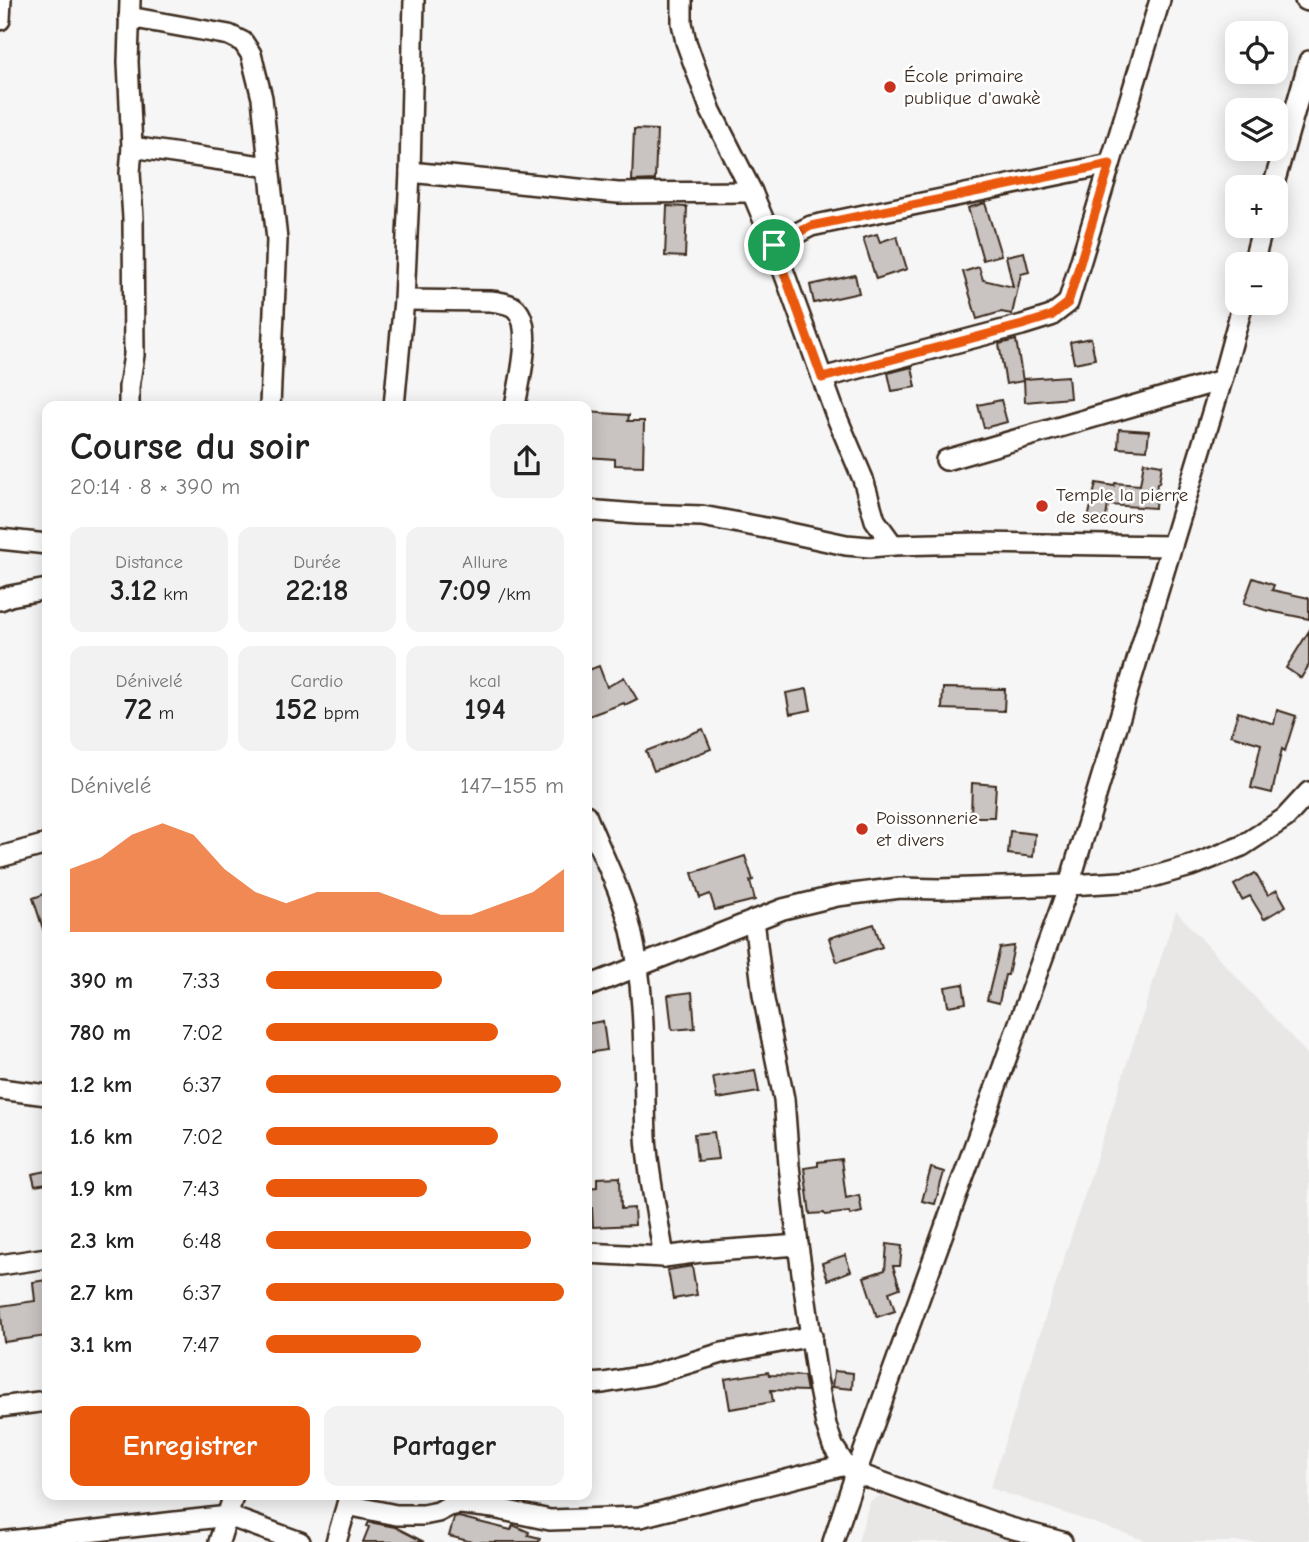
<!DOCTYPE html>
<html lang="fr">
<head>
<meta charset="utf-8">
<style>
  body { margin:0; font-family:"Comic Neue",sans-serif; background:#f2f2f2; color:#222; height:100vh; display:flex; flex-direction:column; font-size:26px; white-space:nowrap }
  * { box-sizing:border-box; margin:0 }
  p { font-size:23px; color:#767676 }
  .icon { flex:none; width:38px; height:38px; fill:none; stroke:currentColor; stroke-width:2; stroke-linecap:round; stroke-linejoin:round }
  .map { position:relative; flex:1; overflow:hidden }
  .sheet { position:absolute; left:42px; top:401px; width:550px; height:1099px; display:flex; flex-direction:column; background:#fff; border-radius:14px; box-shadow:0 4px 18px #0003 }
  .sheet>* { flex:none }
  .buttons { position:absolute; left:1225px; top:21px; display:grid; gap:14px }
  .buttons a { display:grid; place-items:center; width:63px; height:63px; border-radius:14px; background:#fff; box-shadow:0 4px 18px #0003; font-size:35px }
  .pin { position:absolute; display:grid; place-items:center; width:60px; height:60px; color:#fff; margin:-30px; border:4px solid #fff; border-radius:50%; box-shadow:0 2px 7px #0007 }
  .round { display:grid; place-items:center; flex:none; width:74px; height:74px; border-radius:14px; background:#f2f2f2 }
  .headline { display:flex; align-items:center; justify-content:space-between; height:119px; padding:0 28px }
  h1 { font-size:38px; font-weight:700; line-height:52px }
  .stats { display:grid; grid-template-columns:repeat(3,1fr); gap:10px; height:119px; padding:7px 28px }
  .stats div { display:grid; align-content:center; border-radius:14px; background:#f2f2f2; text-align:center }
  .stats b { font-size:30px; font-weight:700 }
  .stats small { font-size:19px; font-weight:400 }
  .stats p { font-size:19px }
  .chart { height:196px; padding:14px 28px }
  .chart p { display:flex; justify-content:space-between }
  .chart svg { width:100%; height:126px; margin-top:7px; fill:#ea580c; opacity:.7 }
  .button { display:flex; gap:14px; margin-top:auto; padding:14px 28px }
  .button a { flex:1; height:80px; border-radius:14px; background:#ea580c; color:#fff; font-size:28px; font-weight:700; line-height:80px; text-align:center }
  .button a+a { background:#f2f2f2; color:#222 }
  ul { padding:0 28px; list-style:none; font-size:23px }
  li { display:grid; grid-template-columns:112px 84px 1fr; align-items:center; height:52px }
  li i { height:18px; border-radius:9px; background:#ea580c }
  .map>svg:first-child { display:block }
  .built { fill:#e9e7e6 }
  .building { fill:#c9c3c1; stroke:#3b2a1e; stroke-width:2 }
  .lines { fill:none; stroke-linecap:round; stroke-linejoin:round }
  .minor-casing { stroke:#3b2a1e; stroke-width:24 }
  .minor { stroke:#fff; stroke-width:19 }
  .route-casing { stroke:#fff; stroke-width:14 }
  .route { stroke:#ea580c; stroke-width:9 }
  .poi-dot { fill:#c8321e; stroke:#fff; stroke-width:2.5 }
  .labels { text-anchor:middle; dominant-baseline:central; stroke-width:5; stroke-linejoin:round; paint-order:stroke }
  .poi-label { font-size:19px; fill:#3b2a1e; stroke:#fff; text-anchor:start }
</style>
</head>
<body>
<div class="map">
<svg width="1309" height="1542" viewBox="0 0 1309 1542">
  <rect width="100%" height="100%" fill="#f7f6f6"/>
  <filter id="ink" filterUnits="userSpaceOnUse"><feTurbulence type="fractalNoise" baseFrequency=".0143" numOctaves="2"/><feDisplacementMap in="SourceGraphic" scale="14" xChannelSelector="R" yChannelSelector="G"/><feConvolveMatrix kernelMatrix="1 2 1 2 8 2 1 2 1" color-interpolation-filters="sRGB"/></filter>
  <g filter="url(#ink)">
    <g class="built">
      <polygon points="1176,911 1309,1056 1309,1542 1150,1542 990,1488"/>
      <polygon points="880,1496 1025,1542 858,1542 870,1501"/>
    </g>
    <g class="building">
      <polygon points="634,129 657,130 655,180 632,181"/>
      <polygon points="985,203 1001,255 983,260 968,208"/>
      <polygon points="667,206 687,207 685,257 665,256"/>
      <polygon points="877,234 880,242 897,236 907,269 876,279 863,238"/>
      <polygon points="1024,252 1029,272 1021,274 1012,314 1001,312 977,319 963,272 979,267 983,280 1013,287 1006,256"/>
      <polygon points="855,275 859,293 814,303 810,285"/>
      <polygon points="1091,338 1095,359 1074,363 1070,342"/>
      <polygon points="1016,340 1023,381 1006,384 999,344"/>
      <polygon points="912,367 916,387 892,391 888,373"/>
      <polygon points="1068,376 1070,398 1025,402 1024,379"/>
      <polygon points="1001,400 1007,422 984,428 978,405"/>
      <polygon points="587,412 629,415 628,421 644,421 643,466 615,465 615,459 586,457"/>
      <polygon points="1119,429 1149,431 1147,450 1118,448"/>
      <polygon points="1144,462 1162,465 1159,483 1157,483 1155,508 1108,505 1105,523 1088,519 1096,483 1114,486 1115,483 1140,485"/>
      <polygon points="1253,578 1274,585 1272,590 1309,598 1309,619 1265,610 1244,603"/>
      <polygon points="1309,631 1309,665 1301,678 1286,668"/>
      <polygon points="599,666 607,687 624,677 637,699 625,705 624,703 586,717 586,671"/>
      <polygon points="943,688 1005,689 1004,711 942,709"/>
      <polygon points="807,689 811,710 790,714 786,693"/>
      <polygon points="1277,710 1296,716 1285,751 1282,749 1272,793 1251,788 1261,744 1231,735 1238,712 1274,724"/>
      <polygon points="703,729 711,749 654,771 646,751"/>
      <polygon points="972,783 996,785 994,817 971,817"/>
      <polygon points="1010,831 1035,834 1033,857 1008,854"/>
      <polygon points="745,856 753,880 750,881 755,900 715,910 710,894 700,898 692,873"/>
      <polygon points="1255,873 1268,895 1277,890 1286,906 1264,919 1250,896 1242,900 1234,885"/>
      <polygon points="47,893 47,934 45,935 33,898"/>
      <polygon points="874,924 882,947 837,962 829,938"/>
      <polygon points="1014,946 1008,975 1005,975 999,1003 987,1000 1000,948"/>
      <polygon points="963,984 966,1003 948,1006 945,987"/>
      <polygon points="692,992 695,1028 672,1030 668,995"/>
      <polygon points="603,1021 607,1050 586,1053 586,1024"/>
      <polygon points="755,1070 759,1092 717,1099 713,1077"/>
      <polygon points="714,1132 718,1159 697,1161 694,1134"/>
      <polygon points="841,1159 846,1198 859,1195 862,1212 850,1215 849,1212 825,1215 824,1213 810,1214 804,1168 818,1166 818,1162"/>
      <polygon points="931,1168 944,1172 935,1204 922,1201"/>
      <polygon points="47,1171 47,1184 35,1186 32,1174"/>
      <polygon points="620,1177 621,1209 634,1208 635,1225 593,1227 592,1208 586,1208 586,1188 597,1187 597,1178"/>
      <polygon points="887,1244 902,1246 900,1266 893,1266 900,1288 889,1292 895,1311 877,1317 864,1277 885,1270"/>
      <polygon points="845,1255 851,1271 828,1280 822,1263"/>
      <polygon points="692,1266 697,1295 673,1299 668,1270"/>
      <polygon points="47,1280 47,1336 4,1342 0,1306 35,1301 33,1282"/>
      <polygon points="834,1371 853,1373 852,1389 832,1387"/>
      <polygon points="768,1372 769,1375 804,1376 807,1391 771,1390 773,1402 730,1409 725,1379"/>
      <polygon points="459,1517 511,1530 513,1525 529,1532 528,1535 540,1538 539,1542 472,1542 449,1536 454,1518"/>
      <polygon points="369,1522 395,1527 424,1542 363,1542 369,1527 367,1526"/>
    </g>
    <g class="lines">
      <g class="minor-casing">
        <g id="minor">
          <polyline points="682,0 682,23 686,42 711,111 752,192 774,245 835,413 863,479 875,520 893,545"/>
          <polyline points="1305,0 1309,1"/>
          <polyline points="129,17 229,35 243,42 251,54 262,98 277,240 270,406"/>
          <polyline points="0,20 1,0"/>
          <polyline points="132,147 269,167"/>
          <polyline points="410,172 618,193 752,192"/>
          <polyline points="1273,187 1309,61"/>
          <polyline points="774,245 811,226 1110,164"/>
          <polyline points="1253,264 1263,226"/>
          <path d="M404,300l86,1c8,1 20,2 26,8 18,18 3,74 -1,97"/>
          <polyline points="822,378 1022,325 1051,316 1068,303 1160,0"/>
          <polyline points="129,406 129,387 134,355 133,218 130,173 132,147 128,62 130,0"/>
          <polyline points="394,406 404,300 410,172 414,0"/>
          <polyline points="946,460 1222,380"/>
          <polyline points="586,510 637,514 702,516 776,530 846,545 870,547 893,545 977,543 1172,546"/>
          <polyline points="0,539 47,544"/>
          <polyline points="0,600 10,596 47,589"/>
          <path d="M586,815c15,38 35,75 45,115 16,67 12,138 15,206 2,40 12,81 18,121"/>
          <polyline points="0,857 47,844"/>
          <polyline points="754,920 763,995 784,1099 789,1165 798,1245 817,1379 826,1425 833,1446 845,1465 856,1473 1007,1527 1062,1542"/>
          <polyline points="586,987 783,909 837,896 900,888 939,889 1069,885 1138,881 1194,865 1242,846 1285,818 1309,792"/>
          <polyline points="0,1089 47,1095"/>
          <polyline points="586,1253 664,1257 701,1252 798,1245"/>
          <polyline points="0,1265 47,1258"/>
          <polyline points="586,1384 603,1383 650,1375 722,1353 812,1336"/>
          <polyline points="0,1407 47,1401"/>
          <polyline points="347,1505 396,1515 423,1515 438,1512 449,1506 461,1504 493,1508 550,1520 640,1517 845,1465"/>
          <polyline points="0,1542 228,1516 300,1542"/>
          <polyline points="219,1542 234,1494"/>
          <polyline points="336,1542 350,1494"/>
          <polyline points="833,1542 856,1473 1069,885 1222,380 1243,303"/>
        </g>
      </g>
      <use href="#minor" class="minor"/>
    </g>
  </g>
  <g class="lines" filter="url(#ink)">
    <g class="route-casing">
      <polygon id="route" points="1110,164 1068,303 1051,316 1022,325 822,378 774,245 811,226"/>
    </g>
    <use href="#route" class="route"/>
  </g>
  <g class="poi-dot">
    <circle cx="890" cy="87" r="7"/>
    <circle cx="1042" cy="506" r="7"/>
    <circle cx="862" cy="829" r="7"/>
  </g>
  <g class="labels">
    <g class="poi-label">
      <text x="904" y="76">École primaire<tspan x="904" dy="22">publique d'awakè</tspan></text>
      <text x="1056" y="495">Temple la pierre<tspan x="1056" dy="22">de secours</tspan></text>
      <text x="876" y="818">Poissonnerie<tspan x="876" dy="22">et divers</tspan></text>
    </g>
  </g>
</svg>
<div class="buttons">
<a><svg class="icon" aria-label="locate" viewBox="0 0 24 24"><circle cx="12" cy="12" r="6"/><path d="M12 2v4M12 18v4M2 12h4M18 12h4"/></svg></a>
<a><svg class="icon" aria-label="layers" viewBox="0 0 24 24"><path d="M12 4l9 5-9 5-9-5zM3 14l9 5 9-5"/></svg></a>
<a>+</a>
<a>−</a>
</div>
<div class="pin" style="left:774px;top:245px;background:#1e9e55"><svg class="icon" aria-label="arrive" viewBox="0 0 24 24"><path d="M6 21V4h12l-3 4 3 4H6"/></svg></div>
<section class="sheet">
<div class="headline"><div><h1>Course du soir</h1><p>20:14 · 8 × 390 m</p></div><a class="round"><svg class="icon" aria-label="share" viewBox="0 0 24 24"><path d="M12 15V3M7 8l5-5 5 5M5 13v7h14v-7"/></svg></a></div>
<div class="stats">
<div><p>Distance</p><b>3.12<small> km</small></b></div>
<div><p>Durée</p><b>22:18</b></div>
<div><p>Allure</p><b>7:09<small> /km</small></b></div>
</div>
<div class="stats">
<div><p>Dénivelé</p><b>72<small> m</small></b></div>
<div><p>Cardio</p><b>152<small> bpm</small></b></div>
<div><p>kcal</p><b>194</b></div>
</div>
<div class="chart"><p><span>Dénivelé</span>147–155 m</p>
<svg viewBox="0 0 160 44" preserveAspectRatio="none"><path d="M0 44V22L10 18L20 10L30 6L40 10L50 22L60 30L70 34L80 30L90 30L100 30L110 34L120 38L130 38L140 34L150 30L160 22V44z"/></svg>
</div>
<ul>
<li><b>390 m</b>7:33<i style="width:59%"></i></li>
<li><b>780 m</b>7:02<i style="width:78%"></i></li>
<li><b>1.2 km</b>6:37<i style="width:99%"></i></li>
<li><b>1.6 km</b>7:02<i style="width:78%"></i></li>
<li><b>1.9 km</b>7:43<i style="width:54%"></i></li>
<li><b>2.3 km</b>6:48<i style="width:89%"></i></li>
<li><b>2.7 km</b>6:37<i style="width:100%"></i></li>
<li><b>3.1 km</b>7:47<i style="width:52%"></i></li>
</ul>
<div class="button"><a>Enregistrer</a><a>Partager</a></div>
</section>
</div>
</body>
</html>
